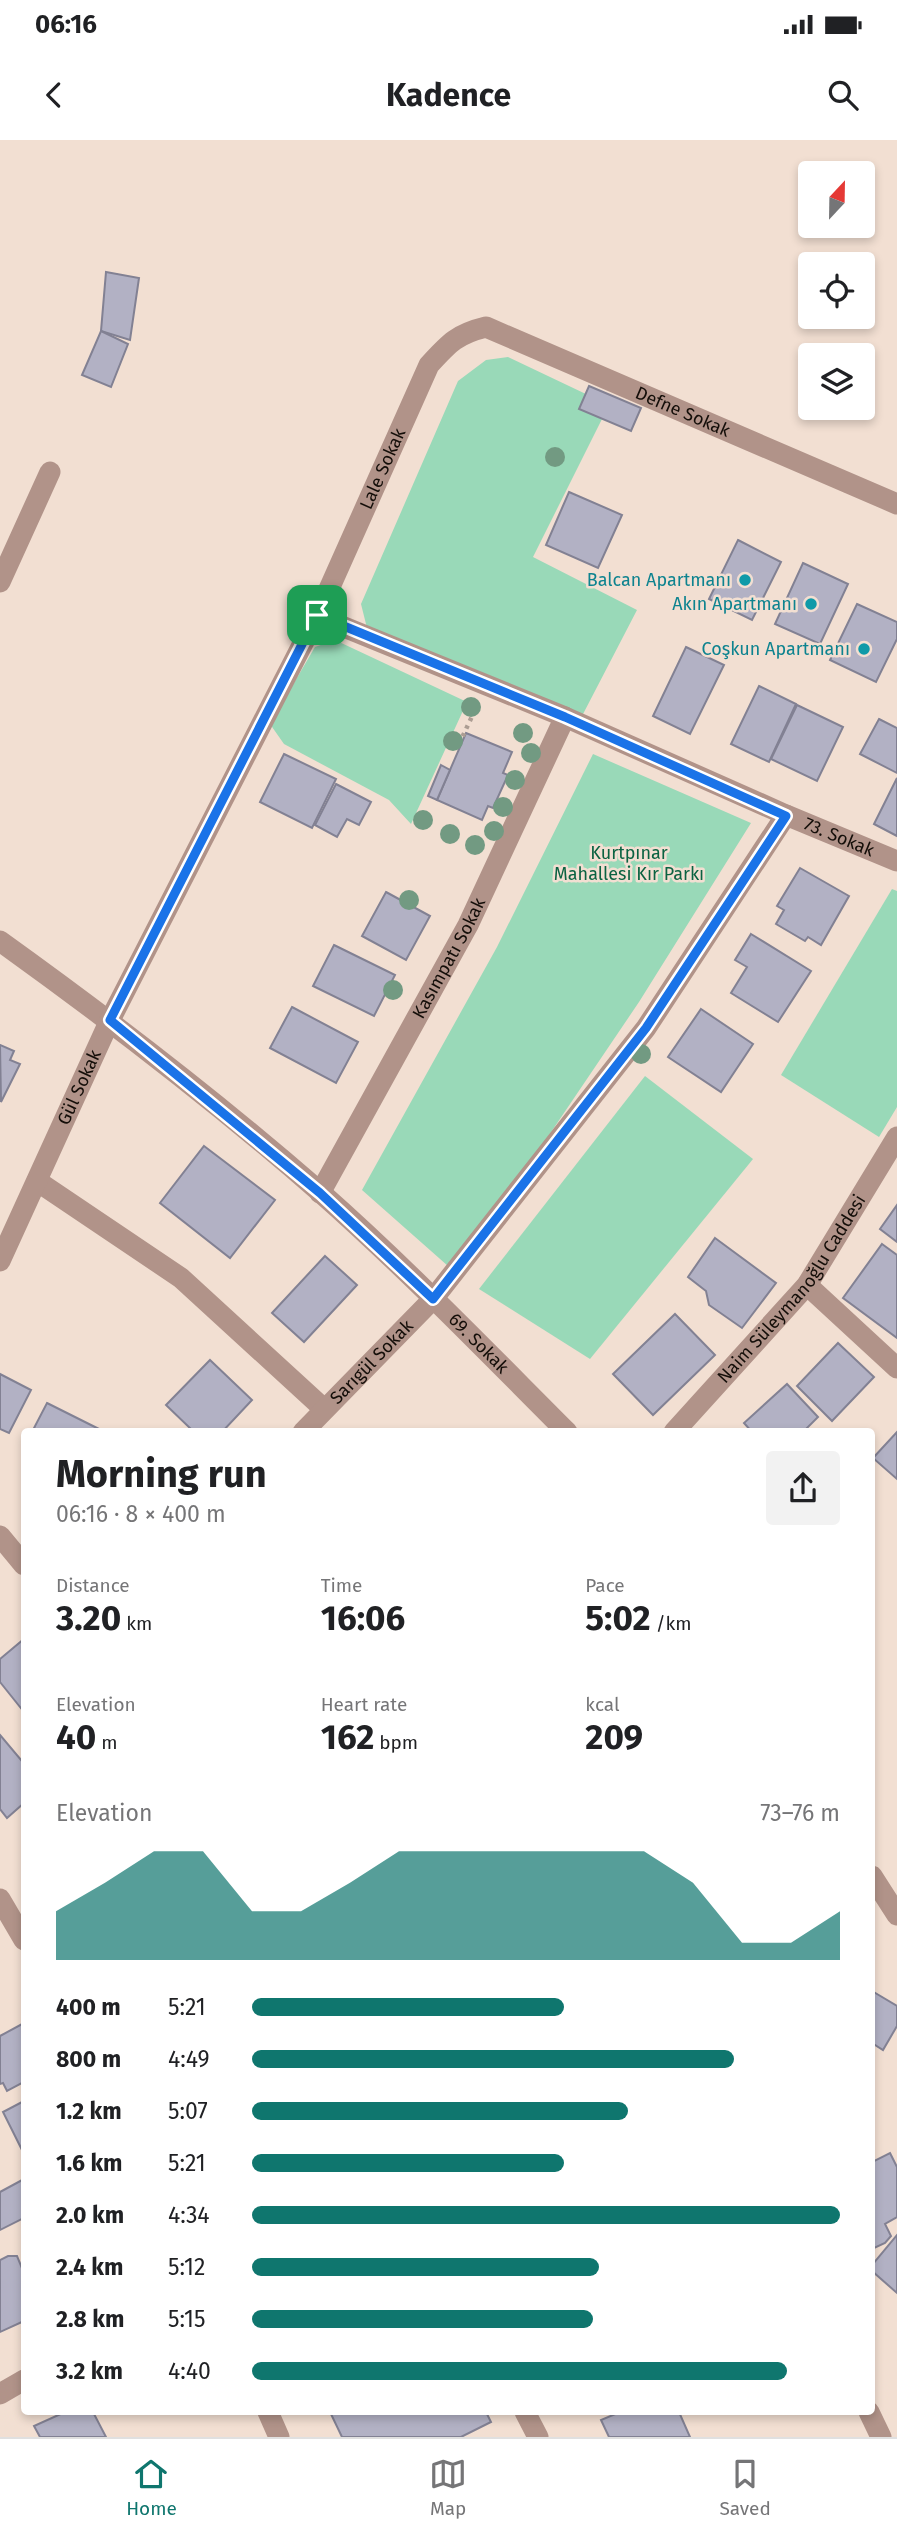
<!DOCTYPE html>
<html lang="en">
<head>
<meta charset="utf-8">
<style>
  body { margin:0; font-family:"Fira Sans",sans-serif; background:#f2f2f2; color:#202124; height:100vh; display:flex; flex-direction:column; font-size:26px; white-space:nowrap }
  * { box-sizing:border-box; margin:0 }
  p { font-size:23px; color:#757577 }
  .icon { flex:none; width:38px; height:38px; fill:none; stroke:currentColor; stroke-width:2; stroke-linecap:round; stroke-linejoin:round }
  .map { position:relative; flex:1; overflow:hidden }
  .details { position:absolute; left:21px; top:1288px; width:854px; height:987px; display:flex; flex-direction:column; background:#fff; border-radius:7px; box-shadow:0 4px 10px #0003 }
  .details>* { flex:none }
  .needle { width:46px; rotate:22deg }
  .controls { position:absolute; left:798px; top:21px; display:grid; gap:14px }
  .controls a { display:grid; place-items:center; width:77px; height:77px; border-radius:7px; background:#fff; box-shadow:0 4px 10px #0003; font-size:35px }
  .pin { position:absolute; display:grid; place-items:center; width:60px; height:60px; color:#fff; margin:-30px; border-radius:14px; box-shadow:0 4px 10px #0006 }
  .round { display:grid; place-items:center; flex:none; width:74px; height:74px; border-radius:7px; background:#f2f2f2 }
  .overview { display:flex; align-items:center; justify-content:space-between; height:119px; padding:0 35px }
  h1 { font-size:38px; font-weight:700; line-height:52px }
  .metrics { display:grid; grid-template-columns:repeat(3,1fr); gap:10px; height:119px; padding:7px 35px }
  .metrics div { display:grid; align-content:center }
  .metrics b { font-size:35px; font-weight:700 }
  .metrics small { font-size:19px; font-weight:400 }
  .metrics p { font-size:19px }
  .chart { height:196px; padding:14px 35px }
  .chart p { display:flex; justify-content:space-between }
  .chart svg { width:100%; height:126px; margin-top:7px; fill:#0f766e; opacity:.7 }
  ul { padding:0 35px; list-style:none; font-size:23px }
  li { display:grid; grid-template-columns:112px 84px 1fr; align-items:center; height:52px }
  li i { height:18px; border-radius:9px; background:#0f766e }
  .status { display:flex; justify-content:space-between; align-items:center; height:49px; padding:0 35px; background:#fff; direction:ltr }
  .status svg { height:19px; fill:currentColor }
  header { display:flex; justify-content:space-between; align-items:center; height:91px; padding:0 35px; background:#fff; font-size:32px; font-weight:700 }
  .dock { display:flex; justify-content:space-around; align-items:center; height:98px; border-top:2px solid #e0e0e0; background:#fff; font-size:19px; color:#757577 }
  .dock a { display:grid; justify-items:center; gap:4px }
  .dock .active { color:#0f766e }
  .map>svg:first-child { display:block }
  .green { fill:#99d9b8 }
  .building { fill:#b2b1c4; stroke:#828193; stroke-width:2 }
  .lines { fill:none; stroke-linecap:round; stroke-linejoin:round }
  .path { stroke:#ac9d93; stroke-width:4.5; stroke-dasharray:3.5 5; stroke-linecap:butt }
  .minor { stroke:#b19389; stroke-width:21 }
  .tree { fill:#729a82 }
  .route-casing { stroke:#fff; stroke-width:14 }
  .route { stroke:#1a73e8; stroke-width:9 }
  .culture-dot { fill:#0f9aa8; stroke:#f2dfd2; stroke-width:2.5 }
  .labels { text-anchor:middle; dominant-baseline:central; stroke-width:5; stroke-linejoin:round; paint-order:stroke }
  .street-label { font-size:18px; fill:#140e09; stroke:#f2dfd2 }
  .culture-label { font-size:18px; fill:#0d838f; stroke:#f2dfd2; text-anchor:end }
  .park-label { font-size:18px; fill:#0a6241; stroke:#f2dfd2 }
</style>
</head>
<body>
<div class="status"><b>06:16</b><svg viewBox="0 0 49 12"><path d="M0 12V9h3v3zM5 12V6h3v6zM10 12V3h3v9zM15 12V0h3v12zM26 1h20v11H26zM47 4h2v5h-2z"/></svg></div>
<header><svg class="icon" aria-label="back" viewBox="0 0 24 24"><path d="M15 5l-7 7 7 7"/></svg>Kadence<svg class="icon" aria-label="search" viewBox="0 0 24 24"><circle cx="10" cy="10" r="6"/><path d="M15 15l6 6"/></svg></header>
<div class="map">
<svg width="897" height="2297" viewBox="0 0 897 2297">
  <rect width="100%" height="100%" fill="#f2dfd2"/>
  <g class="green">
    <polygon points="508,217 609,265 533,417 637,470 582,576 367,488 361,464 458,241 486,220"/>
    <polygon points="335,500 467,562 411,684 389,660 284,604 270,584 315,507"/>
    <polygon points="593,614 751,683 639,862 545,1001 448,1126 362,1050 497,807"/>
    <polygon points="892,749 897,751 897,967 879,997 781,935"/>
    <polygon points="645,936 753,1019 590,1219 479,1149"/>
  </g>
  <g class="building">
    <polygon points="106,132 139,138 130,200 101,191"/>
    <polygon points="101,191 128,204 111,247 82,235"/>
    <polygon points="589,246 641,268 631,291 579,269"/>
    <polygon points="569,352 622,375 598,428 546,405"/>
    <polygon points="738,400 781,422 752,480 709,459"/>
    <polygon points="803,423 848,444 820,504 775,484"/>
    <polygon points="857,464 897,482 897,499 876,542 830,520"/>
    <polygon points="686,507 724,525 690,594 653,576"/>
    <polygon points="759,546 796,564 769,622 731,604"/>
    <polygon points="797,565 843,587 817,641 771,619"/>
    <polygon points="879,579 897,588 897,633 860,614"/>
    <polygon points="466,593 512,612 503,633 508,635 493,668 488,666 482,680 437,660"/>
    <polygon points="284,614 336,639 312,688 260,662"/>
    <polygon points="441,625 450,630 437,660 428,656"/>
    <polygon points="897,638 897,696 874,684"/>
    <polygon points="336,644 371,662 359,685 347,679 337,697 315,685"/>
    <polygon points="800,728 849,756 821,805 808,797 805,801 776,784 784,770 777,766"/>
    <polygon points="386,752 430,776 406,820 362,796"/>
    <polygon points="751,794 811,831 778,882 731,853 747,827 735,820"/>
    <polygon points="334,805 395,835 374,876 313,846"/>
    <polygon points="292,867 358,902 336,943 270,908"/>
    <polygon points="701,869 753,904 721,952 668,917"/>
    <polygon points="0,905 14,911 10,920 20,924 1,962"/>
    <polygon points="204,1006 275,1060 230,1118 160,1063"/>
    <polygon points="897,1065 897,1102 880,1089"/>
    <polygon points="715,1098 776,1143 742,1188 709,1165 706,1151 688,1137"/>
    <polygon points="882,1104 897,1115 897,1198 843,1158"/>
    <polygon points="325,1116 357,1145 304,1202 272,1173"/>
    <polygon points="675,1174 715,1215 653,1275 613,1234"/>
    <polygon points="838,1203 874,1237 832,1281 797,1246"/>
    <polygon points="210,1220 252,1260 222,1292 194,1292 166,1265"/>
    <polygon points="0,1234 31,1250 9,1293 0,1289"/>
    <polygon points="787,1244 818,1277 803,1292 752,1292 744,1283"/>
    <polygon points="47,1263 105,1292 41,1292 34,1288"/>
    <polygon points="897,1292 897,1339 873,1318"/>
    <polygon points="24,1499 24,1572 0,1542 0,1519"/>
    <polygon points="0,1595 21,1620 24,1617 24,1663 7,1678 0,1669"/>
    <polygon points="872,1851 897,1866 897,1886 883,1910 872,1903"/>
    <polygon points="24,1883 24,1942 7,1951 3,1943 0,1944 0,1896"/>
    <polygon points="24,1961 24,2014 3,1972"/>
    <polygon points="890,2013 897,2027 897,2077 885,2084 891,2096 885,2103 872,2109 872,2022"/>
    <polygon points="24,2039 24,2078 0,2090 0,2052"/>
    <polygon points="897,2095 897,2153 872,2131 872,2125"/>
    <polygon points="8,2116 17,2116 24,2133 24,2181 0,2192 0,2120"/>
    <polygon points="65,2272 93,2272 106,2297 40,2297 34,2286"/>
    <polygon points="330,2272 486,2272 491,2282 461,2297 342,2297"/>
    <polygon points="620,2272 679,2272 690,2297 609,2297 601,2280"/>
  </g>
  <g class="lines">
    <polyline class="path" points="459,604 475,570"/>
    <g class="minor">
      <polyline points="0,442 50,332"/>
      <path id="s1" d="M317,476l248,101 221,98 111,46"/>
      <path id="s2" d="M0,801c110,79 218,162 320,251 86,76 166,159 247,240"/>
      <polyline points="37,1041 181,1138 324,1269"/>
      <path id="s3" d="M320,1053l148,-268 97,-208"/>
      <path id="s4" d="M0,1121l110,-241 207,-404 112,-251c20,-22 28,-31 57,-38l411,177"/>
      <polyline points="807,1145 897,1228"/>
      <path id="s5" d="M303,1292l130,-133 213,-271 140,-213"/>
      <path id="s6" d="M674,1292l133,-147 90,-148"/>
      <polyline points="0,1396 24,1425"/>
      <polyline points="872,1736 897,1775"/>
      <polyline points="0,1759 24,1800"/>
      <polyline points="0,2254 24,2240"/>
      <polyline points="268,2272 279,2297"/>
      <polyline points="525,2272 538,2297"/>
      <polyline points="869,2272 881,2297"/>
    </g>
  </g>
  <g class="tree">
    <circle cx="555" cy="317" r="10"/>
    <circle cx="471" cy="567" r="10"/>
    <circle cx="523" cy="593" r="10"/>
    <circle cx="453" cy="601" r="10"/>
    <circle cx="531" cy="613" r="10"/>
    <circle cx="515" cy="640" r="10"/>
    <circle cx="503" cy="667" r="10"/>
    <circle cx="423" cy="680" r="10"/>
    <circle cx="494" cy="691" r="10"/>
    <circle cx="450" cy="694" r="10"/>
    <circle cx="475" cy="705" r="10"/>
    <circle cx="409" cy="760" r="10"/>
    <circle cx="393" cy="850" r="10"/>
    <circle cx="641" cy="914" r="10"/>
  </g>
  <g class="lines">
    <g class="route-casing">
      <polygon id="route" points="317,475 565,577 786,676 646,888 433,1159 320,1053 110,880"/>
    </g>
    <use href="#route" class="route"/>
  </g>
  <g class="culture-dot">
    <circle cx="745" cy="440" r="7"/>
    <circle cx="811" cy="464" r="7"/>
    <circle cx="864" cy="509" r="7"/>
  </g>
  <g class="labels">
    <g class="street-label">
      <text stroke="none"><textPath href="#s4" startOffset="1278">Defne Sokak</textPath></text>
      <text stroke="none"><textPath href="#s4" startOffset="880">Lale Sokak</textPath></text>
      <text stroke="none"><textPath href="#s1" startOffset="567">73. Sokak</textPath></text>
      <text stroke="none"><textPath href="#s3" startOffset="268">Kasımpatı Sokak</textPath></text>
      <text stroke="none"><textPath href="#s4" startOffset="191">Gül Sokak</textPath></text>
      <text stroke="none"><textPath href="#s6" startOffset="186">Naim Süleymanoğlu Caddesi</textPath></text>
      <text stroke="none"><textPath href="#s2" startOffset="626">69. Sokak</textPath></text>
      <text stroke="none"><textPath href="#s5" startOffset="98">Sarıgül Sokak</textPath></text>
    </g>
    <g class="culture-label">
      <text x="731" y="440">Balcan Apartmanı</text>
      <text x="797" y="464">Akın Apartmanı</text>
      <text x="850" y="509">Coşkun Apartmanı</text>
    </g>
    <g class="park-label">
      <text x="629" y="713">Kurtpınar<tspan x="629" dy="21">Mahallesi Kır Parkı</tspan></text>
    </g>
  </g>
</svg>
<div class="controls">
<a><svg class="needle" viewBox="-14 -14 28 28"><path d="M0-13l5 13h-10z" fill="#e53935"/><path d="M0 13l5-13h-10z" fill="#757577"/></svg></a>
<a><svg class="icon" aria-label="locate" viewBox="0 0 24 24"><circle cx="12" cy="12" r="6"/><path d="M12 2v4M12 18v4M2 12h4M18 12h4"/></svg></a>
<a><svg class="icon" aria-label="layers" viewBox="0 0 24 24"><path d="M12 4l9 5-9 5-9-5zM3 14l9 5 9-5"/></svg></a>
</div>
<div class="pin" style="left:317px;top:475px;background:#1e9e55"><svg class="icon" aria-label="arrive" viewBox="0 0 24 24"><path d="M6 21V4h12l-3 4 3 4H6"/></svg></div>
<section class="details">
<div class="overview"><div><h1>Morning run</h1><p>06:16 · 8 × 400 m</p></div><a class="round"><svg class="icon" aria-label="share" viewBox="0 0 24 24"><path d="M12 15V3M7 8l5-5 5 5M5 13v7h14v-7"/></svg></a></div>
<div class="metrics">
<div><p>Distance</p><b>3.20<small> km</small></b></div>
<div><p>Time</p><b>16:06</b></div>
<div><p>Pace</p><b>5:02<small> /km</small></b></div>
</div>
<div class="metrics">
<div><p>Elevation</p><b>40<small> m</small></b></div>
<div><p>Heart rate</p><b>162<small> bpm</small></b></div>
<div><p>kcal</p><b>209</b></div>
</div>
<div class="chart"><p><span>Elevation</span>73–76 m</p>
<svg viewBox="0 0 160 44" preserveAspectRatio="none"><path d="M0 44V27L10 17L20 6L30 6L40 27L50 27L60 17L70 6L80 6L90 6L100 6L110 6L120 6L130 17L140 38L150 38L160 27V44z"/></svg>
</div>
<ul>
<li><b>400 m</b>5:21<i style="width:53%"></i></li>
<li><b>800 m</b>4:49<i style="width:82%"></i></li>
<li><b>1.2 km</b>5:07<i style="width:64%"></i></li>
<li><b>1.6 km</b>5:21<i style="width:53%"></i></li>
<li><b>2.0 km</b>4:34<i style="width:100%"></i></li>
<li><b>2.4 km</b>5:12<i style="width:59%"></i></li>
<li><b>2.8 km</b>5:15<i style="width:58%"></i></li>
<li><b>3.2 km</b>4:40<i style="width:91%"></i></li>
</ul>
</section>
</div>
<nav class="dock">
<a class="active"><svg class="icon" aria-label="home" viewBox="0 0 24 24"><path d="M3 11l9-7 9 7M6 9v11h12V9"/></svg>Home</a>
<a><svg class="icon" aria-label="map" viewBox="0 0 24 24"><path d="M3 6l6-2 6 2 6-2v14l-6 2-6-2-6 2zM9 4v14M15 6v14"/></svg>Map</a>
<a><svg class="icon" aria-label="saved" viewBox="0 0 24 24"><path d="M7 4h10v16l-5-4-5 4z"/></svg>Saved</a>
</nav>
</body>
</html>
